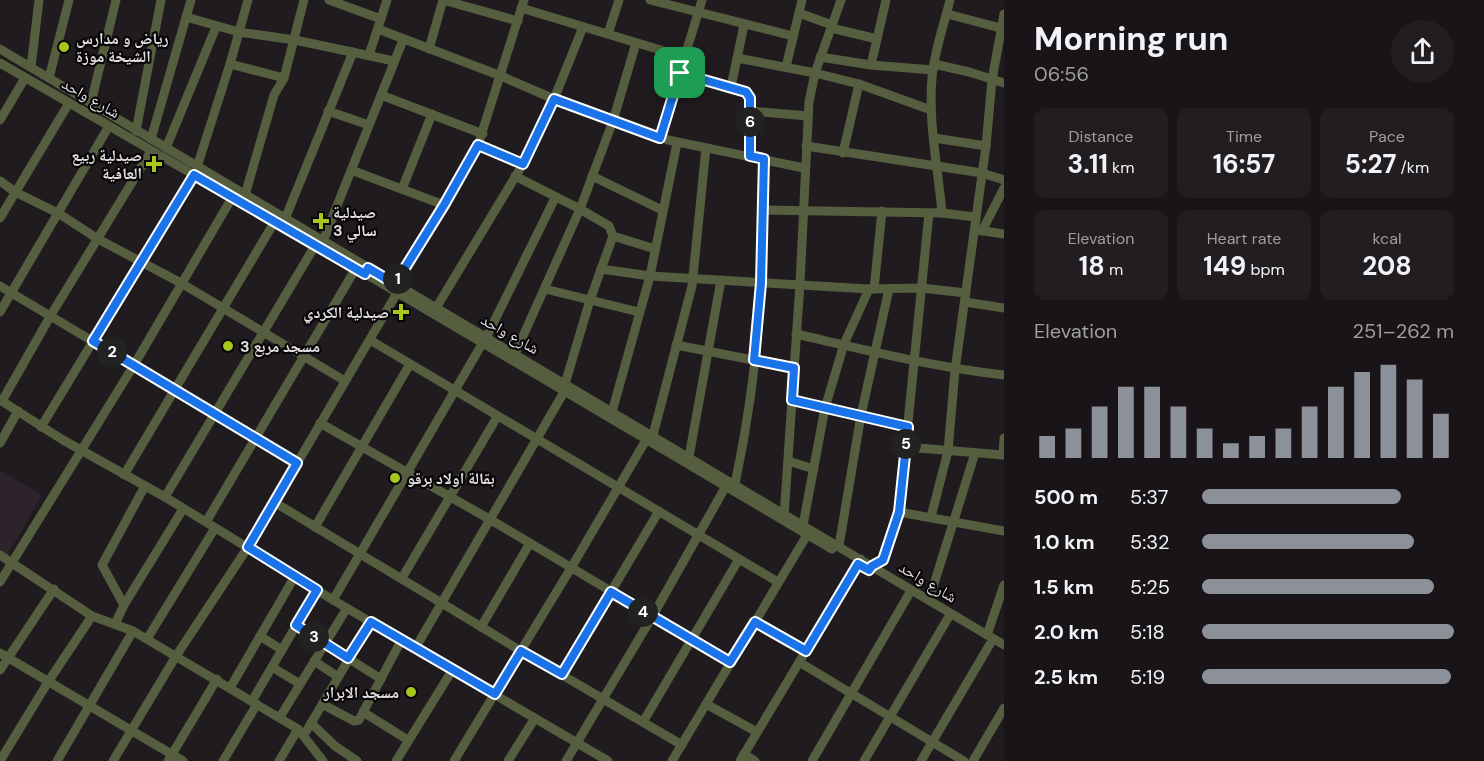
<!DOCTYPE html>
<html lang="en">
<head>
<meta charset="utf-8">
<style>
  body { margin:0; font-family:"DM Sans","Noto Naskh Arabic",sans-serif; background:#211d20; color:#f1f3f6; height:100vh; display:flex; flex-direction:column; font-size:22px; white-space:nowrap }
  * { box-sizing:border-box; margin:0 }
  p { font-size:20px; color:#9f9ea1 }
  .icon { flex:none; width:33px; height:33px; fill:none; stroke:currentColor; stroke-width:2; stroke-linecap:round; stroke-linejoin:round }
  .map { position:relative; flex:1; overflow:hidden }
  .details { display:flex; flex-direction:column; background:#181417; width:480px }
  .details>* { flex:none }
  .pin { position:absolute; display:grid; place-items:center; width:51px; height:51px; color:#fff; margin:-26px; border-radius:12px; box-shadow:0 3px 9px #0006 }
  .km { position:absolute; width:30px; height:30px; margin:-15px; border-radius:50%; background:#222; color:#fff; font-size:16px; line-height:30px; text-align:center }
  .round { display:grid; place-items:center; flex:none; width:63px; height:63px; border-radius:32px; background:#211d20 }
  .overview { display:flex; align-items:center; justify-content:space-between; height:102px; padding:0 30px }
  h1 { font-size:33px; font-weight:700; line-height:45px }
  .metrics { display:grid; grid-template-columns:repeat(3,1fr); gap:9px; height:102px; padding:6px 30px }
  .metrics div { display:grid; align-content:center; border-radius:12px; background:#211d20; text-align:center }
  .metrics b { font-size:26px; font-weight:700 }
  .metrics small { font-size:16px; font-weight:400 }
  .metrics p { font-size:16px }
  .chart { height:168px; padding:12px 30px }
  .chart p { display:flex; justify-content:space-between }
  .chart svg { width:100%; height:108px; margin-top:6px; stroke:#8c9099; stroke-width:6 }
  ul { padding:0 30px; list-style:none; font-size:20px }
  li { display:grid; grid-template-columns:96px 72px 1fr; align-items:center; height:45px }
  li i { height:15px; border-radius:8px; background:#8c9099 }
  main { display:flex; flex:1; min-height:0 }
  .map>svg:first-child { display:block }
  .built { fill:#2c232b }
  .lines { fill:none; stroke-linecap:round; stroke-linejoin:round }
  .minor { stroke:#555e3e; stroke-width:9 }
  .route-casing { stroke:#fff; stroke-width:12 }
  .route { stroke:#1a73e8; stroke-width:8 }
  .poi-dot { fill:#a7c71e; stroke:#080608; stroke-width:2 }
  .labels { text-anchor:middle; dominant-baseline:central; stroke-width:4.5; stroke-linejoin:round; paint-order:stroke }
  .poi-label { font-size:16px; font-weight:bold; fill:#e1dde0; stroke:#080608; text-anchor:start }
  .street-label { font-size:16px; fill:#e1dde0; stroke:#080608 }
</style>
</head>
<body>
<main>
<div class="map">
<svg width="1004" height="761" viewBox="0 0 1004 761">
  <rect width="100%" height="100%" fill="#201b1f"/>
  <polygon class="built" points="0,470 42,495 7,556 0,552"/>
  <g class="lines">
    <g class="minor">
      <polyline points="329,0 381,19"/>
      <polyline points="443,0 518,21"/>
      <polyline points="650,0 793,36"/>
      <polyline points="521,8 684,57"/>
      <polyline points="799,13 832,25"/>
      <polyline points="947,14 1004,29"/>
      <polyline points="186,17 239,32 295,40 394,61"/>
      <polyline points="831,28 877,39"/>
      <polyline points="378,29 501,76 554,99 668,140 804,168"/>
      <polyline points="608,34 619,0"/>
      <polyline points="0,49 1004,645"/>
      <polyline points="429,49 443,0"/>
      <polyline points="369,55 387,0"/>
      <polyline points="820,57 871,65 933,70"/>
      <polyline points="737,58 815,73 859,84 931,110"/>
      <polyline points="0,63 333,255"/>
      <polyline points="230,64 284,78"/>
      <polyline points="934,64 969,72 1004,83"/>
      <polyline points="871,65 886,0"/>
      <polyline points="31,67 39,0"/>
      <polyline points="786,67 802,0"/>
      <polyline points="680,73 749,94 750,156"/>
      <polyline points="49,78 69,0"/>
      <polyline points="731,87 744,25"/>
      <polyline points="381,95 483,134"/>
      <polyline points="91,103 116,0"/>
      <polyline points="328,111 369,125"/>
      <polyline points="750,111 808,116"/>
      <polyline points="0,120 25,78"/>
      <polyline points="136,131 161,0"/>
      <polyline points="660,138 702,0"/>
      <polyline points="934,138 986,146"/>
      <polyline points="151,139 191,0"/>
      <polyline points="478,145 523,164"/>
      <polyline points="806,146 982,173 1004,180"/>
      <polyline points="166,148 216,27"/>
      <polyline points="843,153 859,84"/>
      <polyline points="197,167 230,64 248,0"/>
      <polyline points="351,170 444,205"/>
      <polyline points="515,176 580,209 609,226 613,236 655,249"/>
      <polyline points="592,176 662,210"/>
      <polyline points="0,181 15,192 58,213 98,239 181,283 345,381"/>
      <polyline points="402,189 432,114"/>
      <polyline points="245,195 274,95 284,78 304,0"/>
      <polyline points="762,210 942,213 975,217"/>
      <path d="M942,213c-4,-45 -14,-91 -10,-135 2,-26 12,-53 18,-78"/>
      <polyline points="0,218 69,103"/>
      <polyline points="285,219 353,52"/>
      <polyline points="977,230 1004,234"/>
      <polyline points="982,231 1004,188"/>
      <polyline points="323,241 403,40"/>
      <polyline points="601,269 650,276 869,289 921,288 966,293"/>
      <polyline points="366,274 832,549"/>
      <polyline points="395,283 444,205 478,145 524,0"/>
      <polyline points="0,286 297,463"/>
      <polyline points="545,289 639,312"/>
      <polyline points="874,289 882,211"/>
      <polyline points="965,302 1004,308"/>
      <polyline points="436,308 523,164 554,99 583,27"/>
      <polyline points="0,312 109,126"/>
      <path d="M796,334c70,16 137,33 208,41"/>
      <polyline points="486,338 555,198"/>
      <polyline points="370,340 778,582"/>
      <polyline points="676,345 794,368"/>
      <polyline points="515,354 580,209 613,121 636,43"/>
      <polyline points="565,384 590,300 613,236"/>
      <polyline points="0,400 63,440 165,497 333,600 608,761"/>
      <polyline points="792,400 908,427"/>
      <polyline points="2,401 51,315 151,151"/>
      <polyline points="612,412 650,276 677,143"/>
      <polyline points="320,423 491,520 730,662"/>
      <polyline points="41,427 194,175"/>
      <polyline points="653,435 692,286 706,148"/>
      <polyline points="0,443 18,411"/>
      <polyline points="906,447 1004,455"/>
      <polyline points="1003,455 1004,438"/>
      <polyline points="689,457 721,280"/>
      <polyline points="788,461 814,469"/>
      <polyline points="124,475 275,221"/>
      <path d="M735,484c14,-66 23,-134 26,-201 3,-41 2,-83 3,-124"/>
      <polyline points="165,497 316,244"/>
      <polyline points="274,502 521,651 682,745"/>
      <polyline points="899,512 1004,531"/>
      <polyline points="784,517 800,283 809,102 815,73 841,0"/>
      <polyline points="931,517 948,451 955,370 986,146 992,80 1004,14"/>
      <polyline points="206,522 356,268"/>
      <polyline points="803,525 825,408 844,344 869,289"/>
      <polyline points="315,527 410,364"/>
      <polyline points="839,546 861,415 889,289"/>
      <polyline points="0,555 92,616 133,631 298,729 323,761"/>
      <polyline points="871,568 883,560 899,512 929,213"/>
      <polyline points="402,578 497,417"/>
      <polyline points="0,582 134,365 233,196"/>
      <polyline points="333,600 482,344"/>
      <polyline points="929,600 975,453"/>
      <polyline points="124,605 102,565 145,486"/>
      <polyline points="755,622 806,651"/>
      <polyline points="115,624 124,605 183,509"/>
      <polyline points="296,625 381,679"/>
      <polyline points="481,627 530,543"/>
      <polyline points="987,635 1004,585"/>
      <polyline points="260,636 282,650"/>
      <polyline points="147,639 215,528"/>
      <polyline points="416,647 564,392"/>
      <polyline points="0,653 183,761"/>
      <polyline points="314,661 337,676"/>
      <polyline points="799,662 964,761"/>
      <polyline points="272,667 300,684"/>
      <polyline points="0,670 54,589"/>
      <polyline points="562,674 659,511"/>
      <polyline points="230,688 295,576"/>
      <polyline points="252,701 317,590"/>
      <polyline points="322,704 354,721 359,720 402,639"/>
      <polyline points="706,704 757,732"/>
      <polyline points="363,712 408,740"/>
      <polyline points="280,717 347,608"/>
      <polyline points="643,722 739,559"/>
      <polyline points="311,723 335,746 357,761"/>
      <polyline points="304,735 371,622"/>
      <polyline points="744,754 755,761"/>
      <polyline points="0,761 48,682 92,616"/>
      <polyline points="57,761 133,631"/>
      <polyline points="113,761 176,656 248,547 397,293"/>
      <polyline points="168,761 217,679"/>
      <polyline points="223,761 257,704"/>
      <polyline points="279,761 298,729"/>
      <polyline points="396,761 453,669"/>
      <polyline points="454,761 571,568 646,440"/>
      <polyline points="508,761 535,718"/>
      <polyline points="566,761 652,617 726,486"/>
      <polyline points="672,761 807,535"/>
      <polyline points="740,761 861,559"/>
      <polyline points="812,761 909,594"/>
      <polyline points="864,761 948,618"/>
      <polyline points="921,761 990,644"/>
      <polyline points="973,761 1004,708"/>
    </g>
  </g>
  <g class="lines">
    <g class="route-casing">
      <polygon id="route" points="680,73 746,92 750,98 750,156 764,159 761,283 754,360 794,368 792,400 908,427 899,512 883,560 872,566 869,570 858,564 806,651 755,622 730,662 611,592 562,674 521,651 495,694 371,622 348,658 296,625 317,590 248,547 297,463 93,341 194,175 365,274 368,268 395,284 444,205 478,145 523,164 554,99 660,138"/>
    </g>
    <use href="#route" class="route"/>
  </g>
  <g class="poi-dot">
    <circle cx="64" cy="47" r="6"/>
    <path d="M151 155h6v6h6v6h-6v6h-6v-6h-6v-6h6z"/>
    <path d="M318 212h6v6h6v6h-6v6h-6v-6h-6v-6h6z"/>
    <path d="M398 303h6v6h6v6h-6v6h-6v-6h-6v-6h6z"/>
    <circle cx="228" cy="346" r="6"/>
    <circle cx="395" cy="478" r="6"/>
    <circle cx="411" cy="692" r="6"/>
  </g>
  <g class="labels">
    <g class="poi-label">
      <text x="76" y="38">رياض و مدارس<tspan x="76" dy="18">الشيخة موزة</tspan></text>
      <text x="142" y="155" text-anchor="end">صيدلية ربيع<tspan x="142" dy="18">العافية</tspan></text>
      <text x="333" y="212">صيدلية<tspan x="333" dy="18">سالي 3</tspan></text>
      <text x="389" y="312" text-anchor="end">صيدلية الكردي</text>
      <text x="240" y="346">مسجد مربع 3</text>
      <text x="407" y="478">بقالة اولاد برقو</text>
      <text x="399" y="692" text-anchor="end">مسجد الابرار</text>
    </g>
    <g class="street-label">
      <text transform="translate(91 98) rotate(30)">شارع واحد</text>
      <text transform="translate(510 334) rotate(30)">شارع واحد</text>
      <text transform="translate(928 582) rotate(31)">شارع واحد</text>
    </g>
  </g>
</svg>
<div class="pin" style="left:680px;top:73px;background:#1e9e55"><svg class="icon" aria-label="arrive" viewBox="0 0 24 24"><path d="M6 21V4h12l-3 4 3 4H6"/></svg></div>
<b class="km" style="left:398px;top:279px">1</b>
<b class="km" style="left:112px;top:352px">2</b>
<b class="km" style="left:314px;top:637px">3</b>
<b class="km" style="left:643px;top:612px">4</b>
<b class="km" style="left:906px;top:444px">5</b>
<b class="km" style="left:750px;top:122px">6</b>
</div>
<section class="details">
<div class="overview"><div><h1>Morning run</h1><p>06:56</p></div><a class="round"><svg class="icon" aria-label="share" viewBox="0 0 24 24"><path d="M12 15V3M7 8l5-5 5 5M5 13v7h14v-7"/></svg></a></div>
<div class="metrics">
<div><p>Distance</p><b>3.11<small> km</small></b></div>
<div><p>Time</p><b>16:57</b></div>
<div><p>Pace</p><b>5:27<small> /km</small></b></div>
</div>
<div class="metrics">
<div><p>Elevation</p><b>18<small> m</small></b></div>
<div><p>Heart rate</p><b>149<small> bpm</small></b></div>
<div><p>kcal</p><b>208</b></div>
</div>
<div class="chart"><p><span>Elevation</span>251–262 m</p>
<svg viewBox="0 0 160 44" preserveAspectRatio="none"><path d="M5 44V35M15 44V32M25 44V23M35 44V15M45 44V15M55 44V23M65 44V32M75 44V38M85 44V35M95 44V32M105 44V23M115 44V15M125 44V9M135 44V6M145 44V12M155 44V26"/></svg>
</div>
<ul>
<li><b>500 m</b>5:37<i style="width:79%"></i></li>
<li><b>1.0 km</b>5:32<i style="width:84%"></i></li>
<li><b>1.5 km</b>5:25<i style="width:92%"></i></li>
<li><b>2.0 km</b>5:18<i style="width:100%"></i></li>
<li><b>2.5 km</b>5:19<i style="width:99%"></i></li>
</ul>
</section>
</main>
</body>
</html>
